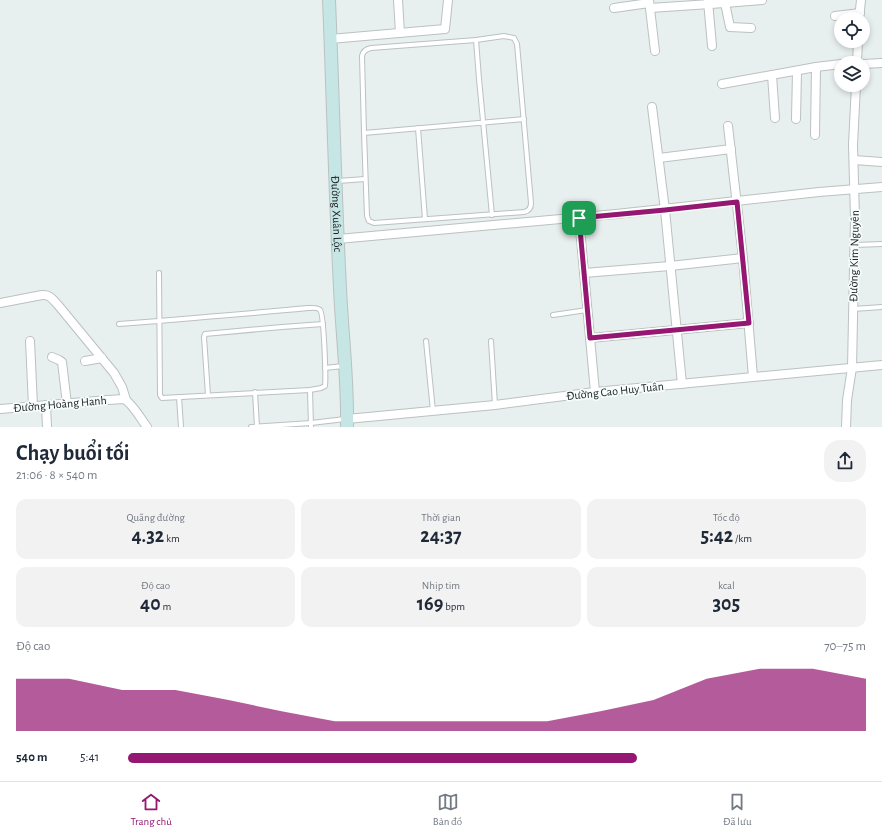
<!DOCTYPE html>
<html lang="vi">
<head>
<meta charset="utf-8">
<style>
  body { margin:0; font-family:"Alegreya Sans",sans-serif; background:#f2f2f3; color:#1f2937; height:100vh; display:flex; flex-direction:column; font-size:15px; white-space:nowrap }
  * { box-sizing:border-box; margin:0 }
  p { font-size:13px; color:#747a83 }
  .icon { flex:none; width:22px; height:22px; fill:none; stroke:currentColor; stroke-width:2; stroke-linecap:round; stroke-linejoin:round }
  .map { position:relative; height:427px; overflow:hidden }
  .panel { display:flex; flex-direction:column; background:#fff; flex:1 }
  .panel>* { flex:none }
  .fabs { position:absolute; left:834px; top:12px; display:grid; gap:8px }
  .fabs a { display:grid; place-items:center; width:36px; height:36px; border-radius:50%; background:#fff; box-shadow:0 2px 6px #0003; font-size:20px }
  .pin { position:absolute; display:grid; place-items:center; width:34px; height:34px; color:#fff; margin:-17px; border-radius:8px; box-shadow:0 2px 6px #0006 }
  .round { display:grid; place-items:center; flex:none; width:42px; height:42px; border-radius:16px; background:#f2f2f3 }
  .summary { display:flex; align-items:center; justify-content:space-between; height:68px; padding:0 16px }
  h1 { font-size:22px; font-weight:700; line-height:30px }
  .figures { display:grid; grid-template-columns:repeat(3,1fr); gap:6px; height:68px; padding:4px 16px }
  .figures div { display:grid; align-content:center; border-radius:10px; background:#f2f2f3; text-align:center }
  .figures b { font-size:20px; font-weight:700 }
  .figures small { font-size:11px; font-weight:400 }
  .figures p { font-size:11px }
  .chart { height:112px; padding:8px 16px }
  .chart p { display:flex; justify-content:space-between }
  .chart svg { width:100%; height:72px; margin-top:4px; fill:#941771; opacity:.7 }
  ul { padding:0 16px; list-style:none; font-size:13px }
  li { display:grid; grid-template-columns:64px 48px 1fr; align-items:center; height:30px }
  li i { height:10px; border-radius:5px; background:#941771 }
  .tabs { display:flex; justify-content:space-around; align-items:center; height:56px; border-top:1px solid #e0e1e3; background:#fff; font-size:11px; color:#747a83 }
  .tabs a { display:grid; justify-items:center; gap:2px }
  .tabs .active { color:#941771 }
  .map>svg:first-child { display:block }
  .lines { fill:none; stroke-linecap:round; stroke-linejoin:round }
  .lane-casing { stroke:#bbc1c1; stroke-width:6 }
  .street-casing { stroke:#bbc1c1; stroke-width:10 }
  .secondary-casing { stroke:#bbc1c1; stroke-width:14 }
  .lane { stroke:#fff; stroke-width:4 }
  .street { stroke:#fff; stroke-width:8 }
  .secondary { stroke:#c5e6e5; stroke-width:12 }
  .route-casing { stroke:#fff; stroke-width:8 }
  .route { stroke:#941771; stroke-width:5 }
  .labels { text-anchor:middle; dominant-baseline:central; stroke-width:3.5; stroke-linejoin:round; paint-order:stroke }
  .street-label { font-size:12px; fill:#212323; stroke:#f6fcfc }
</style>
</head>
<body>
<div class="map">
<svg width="882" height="427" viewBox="0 0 882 427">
  <rect width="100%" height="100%" fill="#e8efef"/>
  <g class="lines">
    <g class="lane-casing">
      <g id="lane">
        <path d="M504,36l10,2 3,6 14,159c0,5 -2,8 -7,9l-150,11 -5,-2 -2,-5 -3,-83 -2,-77c1,-5 4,-7 9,-8l105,-8z"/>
        <polyline points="476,40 479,79 492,215"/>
        <polyline points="418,128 425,219"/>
        <polyline points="364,133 524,119"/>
        <polyline points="338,181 365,179"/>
        <polyline points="854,245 882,244"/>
        <polyline points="853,309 882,307"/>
        <polyline points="553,315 587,310"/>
        <path d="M119,324c63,-5 126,-10 189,-16 4,0 10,-1 12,2 4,4 6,68 5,76l-4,2 -11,2 -148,8 -2,-3 -1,-122"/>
        <polyline points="426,341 433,411"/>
        <polyline points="491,341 495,405"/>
        <polyline points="325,368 343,366"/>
        <polyline points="310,390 311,427"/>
        <polyline points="255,392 257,427"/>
        <polyline points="208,395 204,337 205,334 282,327 323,324"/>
        <polyline points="179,397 181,427"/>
        <polyline points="251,427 311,423 345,419"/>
      </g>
    </g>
    <g class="street-casing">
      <g id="street">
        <polyline points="398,0 400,33"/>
        <polyline points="649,0 655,51"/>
        <polyline points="708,1 712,46"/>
        <polyline points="725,3 730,27 751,28"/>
        <polyline points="614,8 649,3"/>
        <polyline points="650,8 725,3 762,0"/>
        <polyline points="835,16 860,13"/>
        <polyline points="859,19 861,0"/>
        <polyline points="330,39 445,29 448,0"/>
        <polyline points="857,63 858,41"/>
        <polyline points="863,64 882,63"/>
        <polyline points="772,75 775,118"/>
        <polyline points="722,84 816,67 841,64"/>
        <polyline points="652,107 665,210 682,384"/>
        <polyline points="796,119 797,71"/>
        <polyline points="728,126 743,258 753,377"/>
        <polyline points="815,135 816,67"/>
        <polyline points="659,158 731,149"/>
        <polyline points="854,160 882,162"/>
        <polyline points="579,218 595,392"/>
        <polyline points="338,239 616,214 819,192 882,187"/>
        <polyline points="584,273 670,266 743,258"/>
        <path d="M0,303l42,-8c8,-1 11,5 16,10l56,68 8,14 4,13"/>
        <polyline points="590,338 749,323"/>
        <polyline points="30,341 33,406"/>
        <polyline points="52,357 59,360 62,362 67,404"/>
        <polyline points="85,361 102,358"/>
        <polyline points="46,405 47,427"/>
        <path d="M0,409l108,-9 16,-1c8,4 17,20 23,28"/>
        <polyline points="347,419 495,405 595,392 882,365"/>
        <polyline points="846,427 847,400 852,368 855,218 853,145 856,85"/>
      </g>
    </g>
    <g class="secondary-casing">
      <g id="secondary">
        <path id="s1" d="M329,0c4,96 6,192 11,288 2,46 8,92 7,139"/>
      </g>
    </g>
    <use href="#lane" class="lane"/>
    <use href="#street" class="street"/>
    <use href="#secondary" class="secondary"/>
  </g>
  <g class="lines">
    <g class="route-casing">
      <polygon id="route" points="737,202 749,323 590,338 579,218 665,210"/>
    </g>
    <use href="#route" class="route"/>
  </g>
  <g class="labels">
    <g class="street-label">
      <text stroke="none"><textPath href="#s1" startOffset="214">Đường Xuân Lộc</textPath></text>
      <text transform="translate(854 256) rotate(-89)">Đường Kim Nguyên</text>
      <text transform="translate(615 391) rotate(-6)">Đường Cao Huy Tuân</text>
      <text transform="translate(60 404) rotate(-5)">Đường Hoàng Hanh</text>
    </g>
  </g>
</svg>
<div class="fabs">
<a><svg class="icon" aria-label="locate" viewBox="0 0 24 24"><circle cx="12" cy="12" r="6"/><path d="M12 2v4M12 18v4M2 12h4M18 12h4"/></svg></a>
<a><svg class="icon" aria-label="layers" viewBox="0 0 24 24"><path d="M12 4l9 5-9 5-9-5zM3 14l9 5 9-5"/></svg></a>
</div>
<div class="pin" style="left:579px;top:218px;background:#1e9e55"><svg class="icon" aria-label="arrive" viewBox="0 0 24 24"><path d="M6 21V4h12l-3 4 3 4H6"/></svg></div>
</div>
<section class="panel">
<div class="summary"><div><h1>Chạy buổi tối</h1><p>21:06 · 8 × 540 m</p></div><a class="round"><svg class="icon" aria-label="share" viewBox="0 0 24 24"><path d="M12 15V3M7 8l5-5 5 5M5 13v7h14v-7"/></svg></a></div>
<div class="figures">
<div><p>Quãng đường</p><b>4.32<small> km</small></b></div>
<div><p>Thời gian</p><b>24:37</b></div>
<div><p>Tốc độ</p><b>5:42<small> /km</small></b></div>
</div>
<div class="figures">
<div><p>Độ cao</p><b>40<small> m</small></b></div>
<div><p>Nhịp tim</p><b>169<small> bpm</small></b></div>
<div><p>kcal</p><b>305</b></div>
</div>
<div class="chart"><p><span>Độ cao</span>70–75 m</p>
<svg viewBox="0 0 160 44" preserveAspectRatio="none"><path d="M0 44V12L10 12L20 19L30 19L40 25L50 32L60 38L70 38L80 38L90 38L100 38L110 32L120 25L130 12L140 6L150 6L160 12V44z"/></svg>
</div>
<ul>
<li><b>540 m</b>5:41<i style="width:69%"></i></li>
</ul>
</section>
<nav class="tabs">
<a class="active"><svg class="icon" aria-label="home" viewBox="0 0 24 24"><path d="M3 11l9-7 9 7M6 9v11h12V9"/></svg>Trang chủ</a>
<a><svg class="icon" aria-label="map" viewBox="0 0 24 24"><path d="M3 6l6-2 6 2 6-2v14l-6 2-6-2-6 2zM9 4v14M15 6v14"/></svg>Bản đồ</a>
<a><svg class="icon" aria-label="saved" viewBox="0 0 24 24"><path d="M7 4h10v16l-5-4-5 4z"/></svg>Đã lưu</a>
</nav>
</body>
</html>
